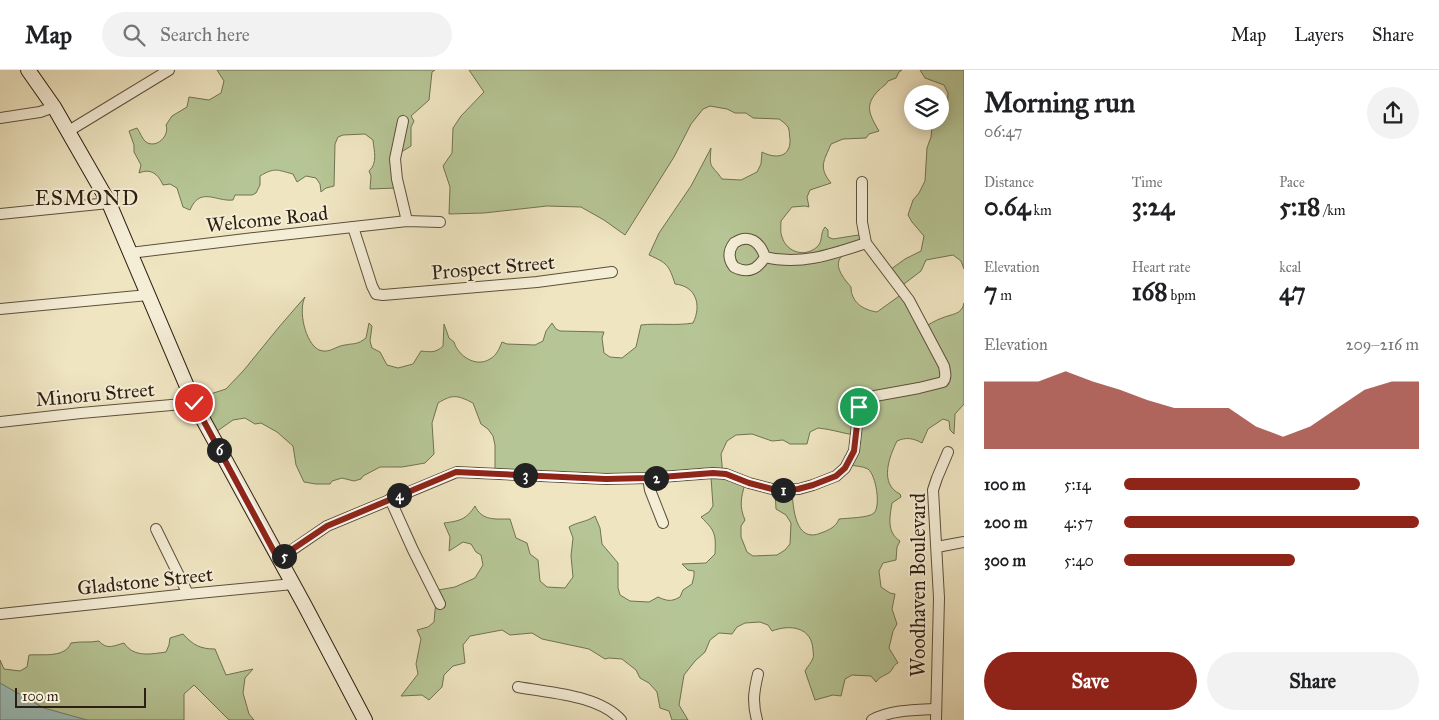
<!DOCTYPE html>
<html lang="en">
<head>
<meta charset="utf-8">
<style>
  body { margin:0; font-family:"IM FELL Great Primer",serif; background:#f2f2f2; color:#202124; height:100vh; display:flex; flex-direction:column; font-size:19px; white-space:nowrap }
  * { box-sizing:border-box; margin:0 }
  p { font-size:16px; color:#757577 }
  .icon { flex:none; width:28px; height:28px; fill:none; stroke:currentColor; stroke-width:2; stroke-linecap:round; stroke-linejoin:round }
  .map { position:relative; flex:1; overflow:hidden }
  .panel { display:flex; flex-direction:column; background:#fff; width:475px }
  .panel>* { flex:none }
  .controls { position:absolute; left:904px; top:15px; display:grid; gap:10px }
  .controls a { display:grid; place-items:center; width:45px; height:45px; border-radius:50%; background:#fff; box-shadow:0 2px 12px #0003; font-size:25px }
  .scale { position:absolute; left:15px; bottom:12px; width:131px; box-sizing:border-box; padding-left:5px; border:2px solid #2c1e10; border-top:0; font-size:14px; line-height:18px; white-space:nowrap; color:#2c1e10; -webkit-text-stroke:4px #f5eed7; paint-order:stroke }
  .pin { position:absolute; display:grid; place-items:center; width:42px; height:42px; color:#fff; margin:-21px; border:2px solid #fff; border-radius:50%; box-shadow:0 1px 5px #0007 }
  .km { position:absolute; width:25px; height:25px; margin:-12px; border-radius:50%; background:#222; color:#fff; font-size:14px; line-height:25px; text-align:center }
  .round { display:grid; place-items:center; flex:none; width:52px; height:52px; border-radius:26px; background:#f2f2f2 }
  .headline { display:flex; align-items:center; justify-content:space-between; height:85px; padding:0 20px }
  h1 { font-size:28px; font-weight:700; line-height:38px }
  .figures { display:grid; grid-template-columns:repeat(3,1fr); gap:8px; height:85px; padding:5px 20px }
  .figures div { display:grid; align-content:center }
  .figures b { font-size:25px; font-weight:700 }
  .figures small { font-size:14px; font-weight:400 }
  .figures p { font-size:14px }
  .chart { height:140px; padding:10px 20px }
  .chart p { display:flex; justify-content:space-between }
  .chart svg { width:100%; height:90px; margin-top:5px; fill:#8f2418; opacity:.7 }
  .cta { display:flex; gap:10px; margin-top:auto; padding:10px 20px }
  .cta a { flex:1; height:58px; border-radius:30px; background:#8f2418; color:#fff; font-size:20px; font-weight:700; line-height:58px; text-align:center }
  .cta a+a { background:#f2f2f2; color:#202124 }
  ul { padding:0 20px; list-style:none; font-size:16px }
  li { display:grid; grid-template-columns:80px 60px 1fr; align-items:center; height:38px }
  li i { height:12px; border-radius:6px; background:#8f2418 }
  header { display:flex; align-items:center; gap:30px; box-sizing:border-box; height:70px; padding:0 25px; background:#fff; border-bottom:1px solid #e0e0e0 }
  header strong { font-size:24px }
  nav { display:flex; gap:28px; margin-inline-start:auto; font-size:18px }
  .search { width:350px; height:45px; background:#f2f2f2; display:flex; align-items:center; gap:12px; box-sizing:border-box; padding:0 18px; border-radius:28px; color:#757577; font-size:19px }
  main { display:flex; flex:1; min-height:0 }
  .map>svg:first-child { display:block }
  .green { fill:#b6c595; stroke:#717252; fill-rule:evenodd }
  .water { fill:#9cbdb9; stroke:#6f7d75 }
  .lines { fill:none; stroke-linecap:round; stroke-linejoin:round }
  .street-casing { stroke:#5d503c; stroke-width:12 }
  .secondary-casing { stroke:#2c1e10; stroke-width:16 }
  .street { stroke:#f5eed7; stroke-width:10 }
  .secondary { stroke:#f5eed7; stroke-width:14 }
  .route-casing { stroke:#fff; stroke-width:10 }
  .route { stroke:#8f2418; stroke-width:6 }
  .labels { text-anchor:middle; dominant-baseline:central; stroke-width:4; stroke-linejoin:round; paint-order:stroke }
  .street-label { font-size:20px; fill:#2c1e10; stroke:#f5eed7 }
  .neighbourhood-label { font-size:21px; letter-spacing:1px; fill:#2c1e10; stroke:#f5eed7 }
</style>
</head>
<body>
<header>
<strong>Map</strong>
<div class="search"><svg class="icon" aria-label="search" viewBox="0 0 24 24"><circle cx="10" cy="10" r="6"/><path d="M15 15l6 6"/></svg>Search here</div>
<nav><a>Map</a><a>Layers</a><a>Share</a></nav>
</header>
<main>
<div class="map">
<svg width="964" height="650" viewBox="0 0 964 650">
  <rect width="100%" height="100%" fill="#efe5c1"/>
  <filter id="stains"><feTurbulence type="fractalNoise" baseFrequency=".004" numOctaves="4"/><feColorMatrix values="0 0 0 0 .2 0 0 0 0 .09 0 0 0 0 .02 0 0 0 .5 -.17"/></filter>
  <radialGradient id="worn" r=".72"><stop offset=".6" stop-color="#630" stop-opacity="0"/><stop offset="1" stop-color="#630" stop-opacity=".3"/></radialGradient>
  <g class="green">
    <path d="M217,0h218l-3,2 -3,28 -18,16 3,5 -3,6v19l-8,5 -8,3 2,34 -27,1 1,-13 -2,-5c9,-8 5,-20 4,-31l-8,-6 -22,1 -5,2 -3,7 -1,42 -8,2 -5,4 -1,-8 -4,-6 -10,-2 -9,6 -4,-8c-16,-4 -18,-7 -33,2v9l-4,8 -4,2h-17l-2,5c-17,2 -33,-14 -43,10l-7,-3 -6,-19 -7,-4 -7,1c-5,-11 -12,-17 -24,-12l2,-8 -7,-13v-7l-5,-14 8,-3c3,4 5,11 9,14 10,7 24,-6 20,-17l6,-9 15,-9 2,-10 20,3 12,-7 3,-12z"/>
    <path d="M469,0h433l-3,2 -3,6 -8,3c-3,5 -5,5 -9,9 -15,15 -10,24 0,41l-10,3 -3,4 -23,1 -12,5c-7,17 -13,23 0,39l-21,7 -3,7 2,10 -4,-1 -13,1 -11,14c0,5 -1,12 1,16 5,16 24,21 36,9 5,-6 2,-13 7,-19l3,3v7l5,2 32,-5 4,9c-28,10 -43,16 -18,44 0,15 12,23 26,25l25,-18 22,33c6,-3 12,-7 18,-9 9,-4 20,-3 22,-15v101l-9,10 -1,20 -4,-4 -1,-9 -6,-2 -15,10 -6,14c-9,-5 -16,-6 -25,-2 -8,16 -18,43 3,53l1,3 -9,6c-2,13 -6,29 8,38l-3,6 -1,13 -13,3 -4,8 2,16 9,6 5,1 -3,15 5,15 -4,7 -4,17 9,15c-5,2 -4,5 -8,9 -5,4 -10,4 -14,10l-5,-6 -19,-1 -7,4 -4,17 -8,-1 -18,5 -10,-29c2,-4 7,-9 8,-13 1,-1 0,-7 0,-8 -1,-23 -23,-26 -41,-19l-4,-6 -8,-3 -15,1 -8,4 -5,7 -13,-1 -9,7 -5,12 -10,9 -11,14 -5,30 9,15h-16l-3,-9 -9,-3 -3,-16 -8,-9 -9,-5 -4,-8 -14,-11 -13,-1 -4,1 -16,-10 -47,-10 -10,-6 -22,2 -8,-5 -32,6 -7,9 2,18 -12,3 -9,9 -2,12 -13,13 -7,-5 -21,1 17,-22 -2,-10 5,-25 -4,-9 11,-3 6,-5 2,-22 -3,-9 22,-4 20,-9 8,-13 -2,-10 -5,-3 -5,-8 -8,-2 -14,9 1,-14 -6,-14c15,-2 22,-3 31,-17 7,15 20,13 35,13l6,19 11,5 3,11 8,6 2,21 7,6 18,1 8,-11 -2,-21 2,-18 -4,-11c8,-5 18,-5 26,-11l5,12 2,16 16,19v25l2,7 10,6 19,1 9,-5c9,4 13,5 22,0l3,-7 9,-6 2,-8v-5l-6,-1 -6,-6 24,-1 9,-9c1,-21 0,-23 -14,-37l8,-5 4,-6 -2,-29 -216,-1v-31l-2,-9 -5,-7 -7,-5 -8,-21c-16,-8 -20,-9 -35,0l-6,20 2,31 -9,9 -23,4h-22l-17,9 -2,3 -7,2 -12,-3 -10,3 -2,3h-14l-12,-2 -8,-17 -3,-19 -16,-14 -16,-9 -6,1 -10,-6 -12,2 -20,14 -21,-34 34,-11 18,-19 35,-43 26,-30c-7,13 0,46 14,53 11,4 16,-4 26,-5 10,-2 12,0 21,-7l3,-15 3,3 -2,15 2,7 8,4 7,13 11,3 15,-4 8,-13c10,1 15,2 22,-5l1,-22 5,14 5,4c4,14 22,26 36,17 7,-4 9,-10 12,-17l5,2 28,1 8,-4 3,-10 6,-8 4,6 4,2 44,1 -2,6 2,15 6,4 12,1 14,-11 5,-22c17,-2 35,1 52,-2 9,-18 3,-37 -18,-39 -6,-19 -8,-21 -26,-29l10,-22 32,-47 20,-38c-2,22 0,15 11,31l19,1 16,-8 4,-8 1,-12c13,7 29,6 28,-13 -1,-4 0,-8 -2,-12 -2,-3 -6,-6 -9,-8l-26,-1 -7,-5h-11l-8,-4 -17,-3 -7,3 -12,15 -17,33 -49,78 -21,-15 -23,-13 -34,-1 -63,7 -35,1 1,-27 -7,-21 9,-13 1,-25 8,-12 23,-24zM818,358c12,1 24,5 36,7l-5,30c5,1 14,1 19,4 8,6 13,37 6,44 -5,5 -27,5 -35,6 -3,8 -10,11 -18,14 -26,11 -28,-26 -29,-43l-17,1 1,18 10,6 5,8 -1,21 -5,6 -8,5 -24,1 -6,-4 -6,-15v-11l4,-6c-6,-13 -4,-23 0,-36l-22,-8 -2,-22 6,-13 9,-6 16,-1 20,7 11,-1 7,4h17l3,-12z"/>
    <polygon points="920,0 964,0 964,199 961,191 953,185 926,190 921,201 900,217 887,202 905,189 921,181 924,166 912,152 908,145 913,130 919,123 925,111 927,78 931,67 932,56 939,53 943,47 947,38 948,23 944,15 925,8"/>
    <path d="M183,564c10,11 17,15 32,15l11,26 27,-6 -8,9 -2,15 6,21 5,6h-25l-35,-35 -10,9v26h-108l-76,-26v-34l4,9 16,2 7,-4 2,-12c15,-1 36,3 42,-12 10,-2 18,0 28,-2 8,9 14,5 25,2 10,15 27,11 42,9l3,-7 1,-7z"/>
  </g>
  <polygon class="water" points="0,613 44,638 87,650 0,650"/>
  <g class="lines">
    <g class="street-casing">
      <g id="street">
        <polyline points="0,48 40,42 54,37"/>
        <polyline points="403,51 395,89 397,109 407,151"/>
        <polyline points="67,62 169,0"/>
        <polyline points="0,144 109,133"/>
        <polyline points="353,157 372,216 376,224 383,225 537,212 612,202"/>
        <polyline points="130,183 254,168 407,151 440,152"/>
        <path d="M765,187c-8,13 -17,17 -31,10 -6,-8 -6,-16 0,-24 15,-10 26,-1 31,14 35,9 68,-3 101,-14"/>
        <polyline points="0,239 148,225"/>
        <polyline points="0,352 81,343 194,333"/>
        <polyline points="648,408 650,420 663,453"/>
        <polyline points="390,429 413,480 440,534"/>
        <polyline points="156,459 188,524"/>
        <polyline points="937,477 964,472"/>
        <path d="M279,489l48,-33 130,-54 149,7 42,-1 65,-5 13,1 23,9 27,7 23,-1 14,-4 23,-9 9,-8 9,-17 5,-44 3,-5 13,-6 44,-8 24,-6c4,-5 2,-10 1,-16l-35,-66 -43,-57 -4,-21v-40"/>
        <polyline points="0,544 188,524 293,514"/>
        <path d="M518,617c32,6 81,8 103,33"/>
        <path d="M757,650c-5,-18 -3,-29 1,-46"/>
        <path d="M872,650c19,-10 42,-10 63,-11"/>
        <polyline points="936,650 939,528 933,420 937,408 948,382"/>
      </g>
    </g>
    <g class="secondary-casing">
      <polyline id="secondary" points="28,0 54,37 109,133 194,333 305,536 365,650"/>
    </g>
    <use href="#street" class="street"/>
    <use href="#secondary" class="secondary"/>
  </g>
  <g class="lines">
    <g class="route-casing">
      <polyline id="route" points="194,333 278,489 327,456 456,402 606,409 648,408 713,403 726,404 749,413 776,420 798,419 813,415 836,406 845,398 854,381 859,337"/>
    </g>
    <use href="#route" class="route"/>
  </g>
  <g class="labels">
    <g class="street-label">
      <text transform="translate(267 149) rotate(-6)">Welcome Road</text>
      <text transform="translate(493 197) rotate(-5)">Prospect Street</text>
      <text transform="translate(95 324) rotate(-5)">Minoru Street</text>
      <text transform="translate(145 511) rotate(-6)">Gladstone Street</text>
      <text transform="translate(918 515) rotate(-90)">Woodhaven Boulevard</text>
    </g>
    <g class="neighbourhood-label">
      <text x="87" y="128">ESMOND</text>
    </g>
  </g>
  <rect width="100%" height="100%" filter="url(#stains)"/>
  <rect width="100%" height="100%" fill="url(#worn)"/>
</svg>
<div class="controls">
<a><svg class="icon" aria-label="layers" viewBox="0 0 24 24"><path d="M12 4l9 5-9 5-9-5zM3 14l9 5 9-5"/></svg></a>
</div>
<div class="scale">100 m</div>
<div class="pin" style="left:859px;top:337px;background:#1e9e55"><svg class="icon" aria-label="arrive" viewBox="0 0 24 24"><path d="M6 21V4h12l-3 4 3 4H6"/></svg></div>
<div class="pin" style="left:194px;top:333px;background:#d93025"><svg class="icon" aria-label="check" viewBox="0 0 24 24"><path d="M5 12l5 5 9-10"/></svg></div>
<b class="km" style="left:783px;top:420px">1</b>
<b class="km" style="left:656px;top:408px">2</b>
<b class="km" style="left:525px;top:405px">3</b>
<b class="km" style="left:399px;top:425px">4</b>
<b class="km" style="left:284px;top:486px">5</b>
<b class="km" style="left:219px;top:380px">6</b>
</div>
<section class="panel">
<div class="headline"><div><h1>Morning run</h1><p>06:47</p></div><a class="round"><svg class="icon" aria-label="share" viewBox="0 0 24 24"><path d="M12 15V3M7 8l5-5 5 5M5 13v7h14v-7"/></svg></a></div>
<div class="figures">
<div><p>Distance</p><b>0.64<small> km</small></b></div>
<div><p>Time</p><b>3:24</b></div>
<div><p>Pace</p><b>5:18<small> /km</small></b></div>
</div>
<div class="figures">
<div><p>Elevation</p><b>7<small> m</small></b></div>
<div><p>Heart rate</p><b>168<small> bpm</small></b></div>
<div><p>kcal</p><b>47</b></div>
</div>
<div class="chart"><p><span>Elevation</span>209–216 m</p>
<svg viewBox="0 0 160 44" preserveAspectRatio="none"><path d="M0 44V11L10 11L20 11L30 6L40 11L50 15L60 20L70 24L80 24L90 24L100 33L110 38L120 33L130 24L140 15L150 11L160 11V44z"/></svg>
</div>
<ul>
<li><b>100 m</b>5:14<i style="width:80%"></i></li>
<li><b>200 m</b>4:57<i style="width:100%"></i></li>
<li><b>300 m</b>5:40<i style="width:58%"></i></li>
</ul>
<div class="cta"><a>Save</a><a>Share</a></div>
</section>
</main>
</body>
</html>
